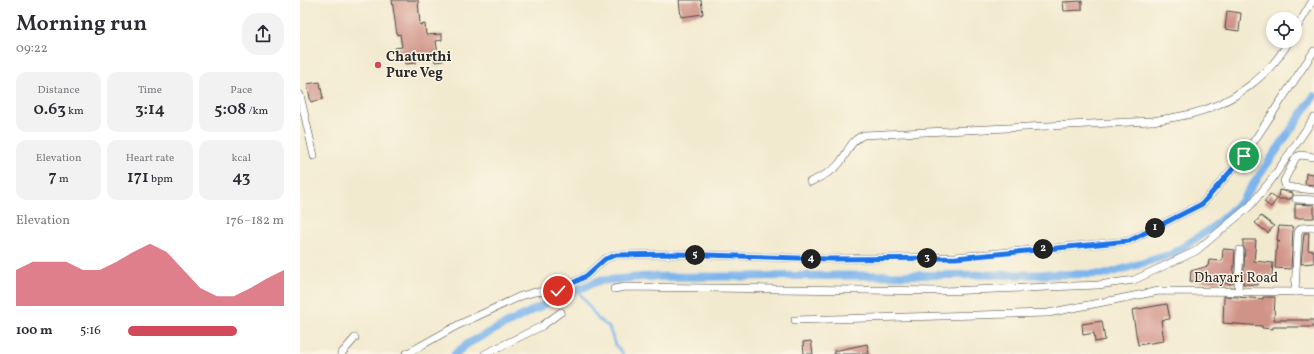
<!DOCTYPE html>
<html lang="en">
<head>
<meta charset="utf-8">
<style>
  body { margin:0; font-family:Vollkorn,serif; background:#f2f2f3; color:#2b2b33; height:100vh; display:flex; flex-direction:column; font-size:15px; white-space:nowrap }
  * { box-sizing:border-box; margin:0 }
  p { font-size:13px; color:#7c7c81 }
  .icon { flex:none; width:22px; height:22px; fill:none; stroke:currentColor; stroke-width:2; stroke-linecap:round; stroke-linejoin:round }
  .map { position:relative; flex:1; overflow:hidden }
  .sheet { display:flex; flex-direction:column; background:#fff; width:300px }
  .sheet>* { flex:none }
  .buttons { position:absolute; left:966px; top:12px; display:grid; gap:8px }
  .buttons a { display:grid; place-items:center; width:36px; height:36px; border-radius:50%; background:#fff; box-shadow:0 2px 6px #0003; font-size:20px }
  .pin { position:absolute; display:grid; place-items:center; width:34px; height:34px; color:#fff; margin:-17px; border:2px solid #fff; border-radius:50%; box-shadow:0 1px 4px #0007 }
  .km { position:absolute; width:20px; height:20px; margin:-10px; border-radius:50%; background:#222; color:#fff; font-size:11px; line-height:20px; text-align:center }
  .round { display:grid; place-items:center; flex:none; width:42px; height:42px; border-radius:16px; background:#f2f2f3 }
  .headline { display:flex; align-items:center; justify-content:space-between; height:68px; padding:0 16px }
  h1 { font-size:22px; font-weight:600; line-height:30px }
  .metrics { display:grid; grid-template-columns:repeat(3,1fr); gap:6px; height:68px; padding:4px 16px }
  .metrics div { display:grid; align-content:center; border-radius:10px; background:#f2f2f3; text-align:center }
  .metrics b { font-size:17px; font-weight:600 }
  .metrics small { font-size:11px; font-weight:400 }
  .metrics p { font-size:11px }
  .chart { height:112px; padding:8px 16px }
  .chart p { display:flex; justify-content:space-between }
  .chart svg { width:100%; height:72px; margin-top:4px; fill:#d1495b; opacity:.7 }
  ul { padding:0 16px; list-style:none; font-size:13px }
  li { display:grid; grid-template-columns:64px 48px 1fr; align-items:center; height:30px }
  li i { height:10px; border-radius:5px; background:#d1495b }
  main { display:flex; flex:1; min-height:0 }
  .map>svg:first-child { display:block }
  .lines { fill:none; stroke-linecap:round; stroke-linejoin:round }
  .stream { stroke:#7bb4ec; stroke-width:2.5 }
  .canal { stroke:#7bb4ec; stroke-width:8 }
  .building { fill:#d09388 }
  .street-casing { stroke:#494844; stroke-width:8 }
  .street { stroke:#fff; stroke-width:7 }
  .route-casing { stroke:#fff; stroke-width:8 }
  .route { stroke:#1a73e8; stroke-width:5 }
  .poi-dot { fill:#d1495b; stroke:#fcf5e5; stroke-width:1.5 }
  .labels { text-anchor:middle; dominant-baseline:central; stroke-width:3; stroke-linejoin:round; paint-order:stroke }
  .poi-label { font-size:14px; font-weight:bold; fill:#2b2b2b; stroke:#fcf5e5; text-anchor:start }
  .street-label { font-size:14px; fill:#2b2b2b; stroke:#fcf5e5 }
</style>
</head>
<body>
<main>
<section class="sheet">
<div class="headline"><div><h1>Morning run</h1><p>09:22</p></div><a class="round"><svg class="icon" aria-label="share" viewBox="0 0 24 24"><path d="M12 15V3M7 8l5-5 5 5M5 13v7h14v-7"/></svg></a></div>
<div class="metrics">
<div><p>Distance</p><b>0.63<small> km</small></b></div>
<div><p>Time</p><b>3:14</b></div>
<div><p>Pace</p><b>5:08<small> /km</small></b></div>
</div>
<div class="metrics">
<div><p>Elevation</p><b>7<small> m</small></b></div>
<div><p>Heart rate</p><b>171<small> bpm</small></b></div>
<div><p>kcal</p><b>43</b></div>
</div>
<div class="chart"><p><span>Elevation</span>176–182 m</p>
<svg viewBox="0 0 160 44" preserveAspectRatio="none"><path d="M0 44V22L10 17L20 17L30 17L40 22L50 22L60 17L70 11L80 6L90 11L100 22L110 33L120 38L130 38L140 33L150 27L160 22V44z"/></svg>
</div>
<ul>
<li><b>100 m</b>5:16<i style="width:70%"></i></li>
</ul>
</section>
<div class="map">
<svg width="1014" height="354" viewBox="0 0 1014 354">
  <rect width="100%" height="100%" fill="#fcf5e5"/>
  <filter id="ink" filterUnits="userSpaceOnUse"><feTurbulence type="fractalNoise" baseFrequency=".025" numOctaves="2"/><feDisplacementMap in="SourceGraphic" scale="8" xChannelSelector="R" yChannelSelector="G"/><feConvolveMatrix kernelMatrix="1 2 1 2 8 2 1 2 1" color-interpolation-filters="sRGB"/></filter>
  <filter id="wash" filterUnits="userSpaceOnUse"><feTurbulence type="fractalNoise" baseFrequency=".012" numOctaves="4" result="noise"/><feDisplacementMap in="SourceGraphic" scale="16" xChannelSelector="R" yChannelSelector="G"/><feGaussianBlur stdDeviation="0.9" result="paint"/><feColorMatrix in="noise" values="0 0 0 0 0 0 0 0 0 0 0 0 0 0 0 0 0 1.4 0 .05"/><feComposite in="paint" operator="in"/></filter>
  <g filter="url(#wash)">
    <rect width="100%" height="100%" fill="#f2eacf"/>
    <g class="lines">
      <polyline class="stream" points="277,289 298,319 309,327 315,345 323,354"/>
      <polyline class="canal" points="155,354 167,344 251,301 298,281 342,277 807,274 872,254 912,228 941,202 1014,96"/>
    </g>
    <g id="blocks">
      <g class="building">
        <polygon points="92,0 118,0 120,25 125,24 126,35 142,34 142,40 136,41 138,54 143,55 143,61 135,62 134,57 116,59 116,63 106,64 105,57 96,59 95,48 102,47 100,34 97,35"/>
        <polygon points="379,0 401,0 403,14 381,17"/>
        <polygon points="782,1 782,10 764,11 763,2"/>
        <polygon points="927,11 941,13 939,31 925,29"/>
        <polygon points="20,82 23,99 11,102 7,84"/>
        <polygon points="1006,173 1014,174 1014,185 1005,184"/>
        <polygon points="979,190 993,193 993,195 991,199 978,199"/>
        <polygon points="970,194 977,199 971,207 964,202"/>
        <polygon points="995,204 1014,205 1014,218 995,218"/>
        <polygon points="961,216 974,226 968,233 955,223"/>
        <polygon points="979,226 993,227 991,269 975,268 977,242 980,242 977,240"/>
        <polygon points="1004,233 1009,233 1008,250 1014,251 1014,263 1001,264"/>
        <polygon points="943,240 956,240 954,261 973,263 972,276 959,275 958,285 943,284 945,250 943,246"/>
        <polygon points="923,249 935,250 933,284 890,281 891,271 908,266 909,260 922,261"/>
        <polygon points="924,296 963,299 963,297 975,297 974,320 1014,320 1014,327 973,327 973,329 962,328 962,326 923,323"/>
        <polygon points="867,304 870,319 861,320 864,341 838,345 832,310"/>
        <polygon points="802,321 805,340 795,342 794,333 783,335 782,324"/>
        <polygon points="511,341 513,354 504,354 503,342"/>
        <polygon points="567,344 569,354 534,354 534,351"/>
      </g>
    </g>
  </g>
  <g filter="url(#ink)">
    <use href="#blocks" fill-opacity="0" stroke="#494844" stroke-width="1"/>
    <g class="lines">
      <g class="street-casing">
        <g id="street">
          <polyline points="995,31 1013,0"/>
          <polyline points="0,95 14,156"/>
          <polyline points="1014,157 1001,155 996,157 984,181 986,187 1014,190"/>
          <path d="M510,182c9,-4 20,-9 27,-16 11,-11 11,-25 27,-31l288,-14c13,-2 26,-4 39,-7 40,-10 78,-37 98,-73"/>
          <polyline points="996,199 1014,200"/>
          <polyline points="314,289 325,287 644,291 798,285 834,280 896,251 950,206 972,179 1014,118"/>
          <polyline points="938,291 940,250"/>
          <polyline points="995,292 998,232 1001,228 1014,227"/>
          <polyline points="495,320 748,313 859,291 1014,292"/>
          <polyline points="41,354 55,338"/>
          <polyline points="106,354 158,325 221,296 235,292 258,291 286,276 305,259 316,255 375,254 529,259 656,257 829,241 902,204 944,156 1014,51"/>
          <polyline points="185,354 242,326 261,312"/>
        </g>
      </g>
      <use href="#street" class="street"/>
    </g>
  </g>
  <g class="lines" filter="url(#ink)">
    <g class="route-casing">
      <polyline id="route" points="258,291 286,276 305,259 316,255 375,254 529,259 656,258 829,241 902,204 944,156"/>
    </g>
    <use href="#route" class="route"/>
  </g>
  <circle class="poi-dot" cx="78" cy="65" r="4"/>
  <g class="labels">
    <g class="poi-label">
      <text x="86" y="57">Chaturthi<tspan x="86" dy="16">Pure Veg</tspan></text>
    </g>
    <g class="street-label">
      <text x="936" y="278">Dhayari Road</text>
    </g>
  </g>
</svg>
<div class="buttons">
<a><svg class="icon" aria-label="locate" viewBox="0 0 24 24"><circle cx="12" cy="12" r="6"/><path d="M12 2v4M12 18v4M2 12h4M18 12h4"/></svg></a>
</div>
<div class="pin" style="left:944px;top:156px;background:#1e9e55"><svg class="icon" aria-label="arrive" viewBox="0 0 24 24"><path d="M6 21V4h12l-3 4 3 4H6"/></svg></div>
<div class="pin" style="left:258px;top:291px;background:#d93025"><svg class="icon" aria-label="check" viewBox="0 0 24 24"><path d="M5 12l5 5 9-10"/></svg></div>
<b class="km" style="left:855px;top:228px">1</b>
<b class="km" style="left:743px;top:249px">2</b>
<b class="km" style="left:627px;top:258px">3</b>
<b class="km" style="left:511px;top:259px">4</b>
<b class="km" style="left:395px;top:255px">5</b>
</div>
</main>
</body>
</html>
